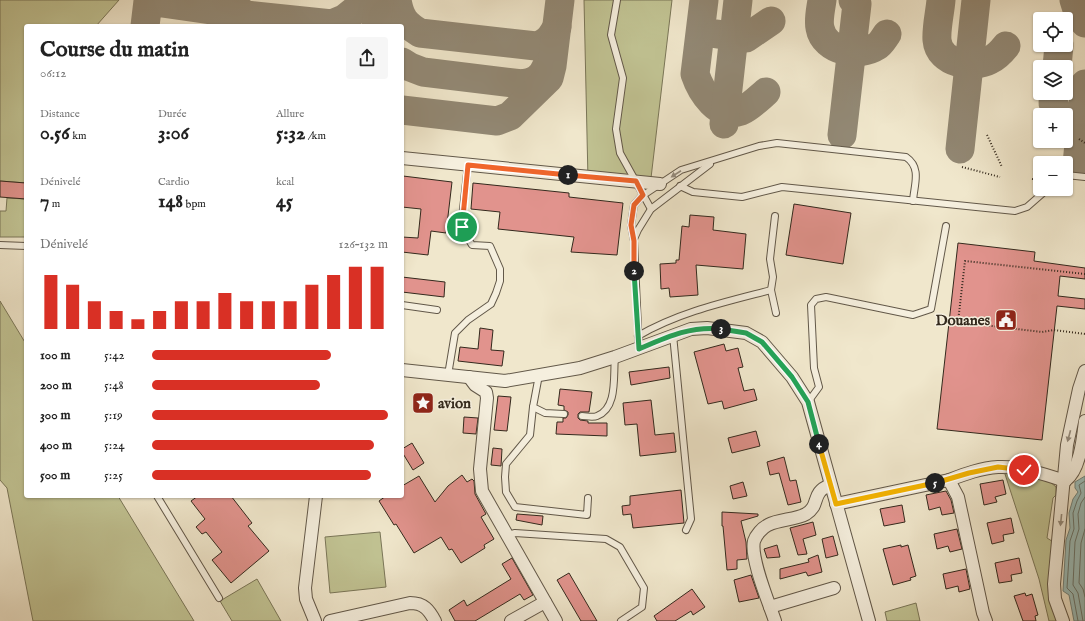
<!DOCTYPE html>
<html lang="fr">
<head>
<meta charset="utf-8">
<style>
  body { margin:0; font-family:"IM FELL English",serif; background:#f6f6f6; color:#222; height:100vh; display:flex; flex-direction:column; font-size:15px; white-space:nowrap }
  * { box-sizing:border-box; margin:0 }
  p { font-size:13px; color:#767676 }
  .icon { flex:none; width:22px; height:22px; fill:none; stroke:currentColor; stroke-width:2; stroke-linecap:round; stroke-linejoin:round }
  .map { position:relative; flex:1; overflow:hidden }
  .sheet { position:absolute; left:24px; top:24px; width:380px; height:474px; display:flex; flex-direction:column; background:#fff; border-radius:4px; box-shadow:0 1px 3px #0004 }
  .sheet>* { flex:none }
  .tools { position:absolute; left:1033px; top:12px; display:grid; gap:8px }
  .tools a { display:grid; place-items:center; width:40px; height:40px; border-radius:4px; background:#fff; box-shadow:0 1px 3px #0004; font-size:20px }
  .pin { position:absolute; display:grid; place-items:center; width:34px; height:34px; color:#fff; margin:-17px; border:2px solid #fff; border-radius:50%; box-shadow:0 1px 4px #0007 }
  .km { position:absolute; width:20px; height:20px; margin:-10px; border-radius:50%; background:#222; color:#fff; font-size:11px; line-height:20px; text-align:center }
  .round { display:grid; place-items:center; flex:none; width:42px; height:42px; border-radius:4px; background:#f6f6f6 }
  .overview { display:flex; align-items:center; justify-content:space-between; height:68px; padding:0 16px }
  h1 { font-size:22px; font-weight:800; line-height:30px }
  .stats { display:grid; grid-template-columns:repeat(3,1fr); gap:6px; height:68px; padding:4px 16px }
  .stats div { display:grid; align-content:center }
  .stats b { font-size:20px; font-weight:800 }
  .stats small { font-size:11px; font-weight:400 }
  .stats p { font-size:11px }
  .chart { height:112px; padding:8px 16px }
  .chart p { display:flex; justify-content:space-between }
  .chart svg { width:100%; height:72px; margin-top:4px; stroke:#d93025; stroke-width:6 }
  ul { padding:0 16px; list-style:none; font-size:13px }
  li { display:grid; grid-template-columns:64px 48px 1fr; align-items:center; height:30px }
  li i { height:10px; border-radius:5px; background:#d93025 }
  .map>svg:first-child { display:block }
  .green { fill:#c1c393; stroke:#7a7658 }
  .water { fill:#9bbfbd; stroke:#71837d }
  .lines { fill:none; stroke-linecap:round; stroke-linejoin:round }
  .shore { stroke:#67746d; stroke-width:1 }
  .taxiway { stroke:#928874; stroke-width:29 }
  .building { fill:#e1938d; stroke:#33291d }
  .lane-casing { stroke:#625849; stroke-width:8 }
  .street-casing { stroke:#625849; stroke-width:14 }
  .path { stroke:#33291d; stroke-width:2; stroke-dasharray:1 2; stroke-linecap:butt }
  .lane { stroke:#f5efde; stroke-width:6 }
  .street { stroke:#f5efde; stroke-width:12 }
  .oneway { fill:#948c7e }
  .split-1-casing { stroke:#fff; stroke-width:8 }
  .split-2-casing { stroke:#fff; stroke-width:8 }
  .split-3-casing { stroke:#fff; stroke-width:8 }
  .split-4-casing { stroke:#fff; stroke-width:8 }
  .split-5-casing { stroke:#fff; stroke-width:8 }
  .split-6-casing { stroke:#fff; stroke-width:8 }
  .split-1 { stroke:#f0652b; stroke-width:5 }
  .split-2 { stroke:#f0652b; stroke-width:5 }
  .split-3 { stroke:#22a559; stroke-width:5 }
  .split-4 { stroke:#22a559; stroke-width:5 }
  .split-5 { stroke:#f5b400; stroke-width:5 }
  .split-6 { stroke:#f5b400; stroke-width:5 }
  .labels { text-anchor:middle; dominant-baseline:central; stroke-width:3; stroke-linejoin:round; paint-order:stroke }
  .poi-label { font-size:15px; font-weight:bold; fill:#33291d; stroke:#f5efde; text-anchor:end }
</style>
</head>
<body>
<div class="map">
<svg width="1085" height="621" viewBox="0 0 1085 621">
  <rect width="100%" height="100%" fill="#f0e7cc"/>
  <filter id="stains"><feTurbulence type="fractalNoise" baseFrequency=".005" numOctaves="4"/><feColorMatrix values="0 0 0 0 .2 0 0 0 0 .09 0 0 0 0 .02 0 0 0 .5 -.17"/></filter>
  <radialGradient id="worn" r=".72"><stop offset=".6" stop-color="#630" stop-opacity="0"/><stop offset="1" stop-color="#630" stop-opacity=".3"/></radialGradient>
  <g class="green">
    <polygon points="0,0 119,0 96,26 26,26 26,183 0,181"/>
    <polygon points="584,0 672,0 651,178 588,180"/>
    <polygon points="7,198 26,199 26,237 0,237 0,211 6,211"/>
    <polygon points="0,301 26,344 26,496 118,496 194,621 33,621 7,488 0,480"/>
    <polygon points="1004,471 1048,480 1056,487 1056,495 1053,498 1047,538 1055,543 1060,621 1049,621 1039,579"/>
    <polygon points="380,532 386,587 330,593 325,537"/>
    <polygon points="257,579 281,621 232,621 220,601"/>
    <polygon points="916,603 920,621 887,621 885,612"/>
  </g>
  <polygon class="water" points="1085,476 1085,621 1074,621 1069,595 1063,591 1066,540 1070,528 1069,513 1073,499 1078,492 1075,488 1075,482"/>
  <g class="lines">
    <g class="shore">
      <polyline points="1085,529 1081,543 1079,583 1083,589 1085,597"/>
      <polyline points="1078,621 1073,594 1067,588 1070,541 1074,529 1073,513 1077,501 1081,493 1079,485 1085,481"/>
      <polyline points="1083,621 1078,593 1073,585 1075,542 1079,529 1078,514 1081,503 1085,497"/>
    </g>
    <g class="taxiway">
      <polyline points="232,0 237,9 246,15 332,24 344,19 368,0"/>
      <path d="M397,0c3,18 8,24 23,33l116,13c12,-3 15,-9 21,-19"/>
      <path d="M704,0l-9,74c6,18 23,45 46,37 9,-4 18,-13 25,-19"/>
      <path d="M822,0c-1,8 -4,20 -2,28 4,23 39,30 57,18 4,-2 7,-8 10,-12"/>
      <path d="M941,0c-1,12 -5,29 -4,40 2,24 36,29 53,20 7,-3 12,-9 16,-14"/>
      <polyline points="1074,0 1079,16 1085,23"/>
      <polyline points="145,26 148,1 246,15"/>
      <polyline points="376,26 379,0"/>
      <polyline points="717,34 746,38 771,21"/>
      <path d="M402,62l8,5 13,5 99,12c12,-2 19,-5 24,-17"/>
      <polyline points="1057,67 1059,45"/>
      <polyline points="1054,93 1053,103 1059,115"/>
      <polyline points="402,110 497,121 510,116 549,78 552,66 560,0"/>
      <polyline points="724,124 738,0"/>
      <polyline points="842,135 857,4 853,0"/>
      <polyline points="960,149 976,0"/>
      <polyline points="1077,164 1085,84"/>
    </g>
  </g>
  <g class="building">
    <polygon points="403,176 452,182 446,233 431,231 428,255 402,252 402,237 418,238 421,209 402,207"/>
    <polygon points="0,181 26,183 26,199 0,197"/>
    <polygon points="473,183 569,193 569,197 623,203 617,255 571,252 574,237 498,229 500,212 471,209"/>
    <polygon points="794,204 851,213 843,264 786,255"/>
    <polygon points="690,215 714,217 713,230 746,234 743,269 696,265 698,295 670,297 669,288 661,289 660,264 676,263 676,260 679,260 682,226 689,227"/>
    <polygon points="958,243 1035,252 1034,261 1085,268 1085,279 1060,276 1058,296 1085,299 1085,309 1057,306 1042,440 937,429"/>
    <polygon points="402,277 445,282 444,297 402,292"/>
    <polygon points="480,328 493,330 491,350 504,351 502,366 458,361 460,347 478,349"/>
    <polygon points="724,344 726,351 738,348 743,367 738,368 744,391 754,389 757,400 724,409 722,401 708,404 694,352"/>
    <polygon points="669,367 670,378 631,385 629,372"/>
    <polygon points="560,389 592,392 589,412 580,412 578,414 578,418 580,420 588,421 588,423 607,423 607,436 556,434 557,422 563,422 563,418 566,418 568,415 568,412 564,410 564,406 558,405"/>
    <polygon points="498,396 511,397 507,431 494,430"/>
    <polygon points="651,400 655,435 674,433 676,452 640,456 637,424 625,425 623,403"/>
    <polygon points="464,417 478,418 476,434 463,433"/>
    <polygon points="756,431 760,446 732,453 728,438"/>
    <polygon points="412,443 424,463 413,470 402,452 402,449"/>
    <polygon points="493,448 502,449 501,466 491,465"/>
    <polygon points="784,457 790,481 796,480 801,502 788,505 779,473 770,475 767,462"/>
    <polygon points="462,475 467,482 472,479 474,481 475,494 486,514 481,517 494,539 484,545 485,548 461,563 452,549 449,550 441,537 414,553 396,524 394,525 379,501 386,496 402,496 402,486 419,476 435,502 448,486"/>
    <polygon points="1003,480 1006,494 995,497 997,502 984,505 980,484"/>
    <polygon points="743,482 747,496 733,499 730,486"/>
    <polygon points="681,490 684,523 633,528 631,514 623,515 622,506 630,505 630,496"/>
    <polygon points="946,491 951,500 954,513 942,515 940,507 929,510 926,495"/>
    <polygon points="198,496 231,496 252,523 248,526 269,551 231,583 212,560 222,552 206,532 202,534 196,527 205,519 191,501"/>
    <polygon points="902,505 905,522 884,526 880,509"/>
    <polygon points="722,512 758,514 758,516 741,521 746,542 747,559 737,560 737,569 727,570 723,526 722,526"/>
    <polygon points="517,514 543,516 542,525 516,520"/>
    <polygon points="1011,518 1014,533 1003,535 1004,541 992,544 987,523"/>
    <polygon points="813,522 816,535 803,539 807,554 798,555 790,528"/>
    <polygon points="957,529 962,549 950,552 948,546 937,549 934,534"/>
    <polygon points="833,536 838,555 826,558 822,539"/>
    <polygon points="777,545 780,557 767,558 764,549"/>
    <polygon points="901,545 901,547 908,545 916,576 910,578 911,580 893,585 883,549"/>
    <polygon points="818,555 822,572 808,576 806,572 780,579 780,569 809,562 808,559"/>
    <polygon points="512,558 533,595 524,600 520,594 475,621 455,621 449,610 464,600 467,606 511,579 502,564"/>
    <polygon points="1019,558 1022,573 1011,575 1012,581 999,583 995,563"/>
    <polygon points="966,569 970,589 959,592 958,586 946,589 943,574"/>
    <polygon points="569,573 597,621 581,621 557,580"/>
    <polygon points="751,575 759,598 739,602 734,580"/>
    <polygon points="692,589 705,607 693,615 691,611 675,621 657,621 654,616"/>
    <polygon points="1025,593 1026,596 1032,594 1038,615 1035,616 1036,621 1023,621 1014,596"/>
  </g>
  <g class="lines">
    <g class="lane-casing">
      <g id="lane">
        <polyline points="617,0 611,35 623,78 616,129 620,153 651,209"/>
        <polyline points="1066,175 1085,177"/>
        <polyline points="680,186 693,192 742,197 782,187 1015,211 1027,207 1043,193"/>
        <polyline points="634,239 638,230 651,209 710,164"/>
        <polyline points="0,245 26,246"/>
        <polyline points="771,290 773,277 770,259 775,216"/>
        <polyline points="402,305 437,310"/>
        <polyline points="673,335 691,519 686,530"/>
        <path d="M638,336c41,-24 87,-34 133,-46l5,23"/>
        <path d="M639,349l-5,-108 -3,-16 3,-20 8,-9 39,-26 78,-24 18,-3 129,14c16,11 8,28 7,44"/>
        <polyline points="448,375 455,333 468,320 491,304 496,293 500,281 500,269 490,246 472,245 461,227 468,165"/>
        <polyline points="539,375 533,407 545,413 564,414"/>
        <polyline points="808,402 819,387 814,368 811,305 816,299 826,297 913,315 931,309 946,226"/>
        <polyline points="533,407 530,435 506,464 505,477 506,492 515,507 587,515 588,498"/>
        <path d="M582,416c4,0 11,2 15,0 21,-8 16,-40 18,-59"/>
        <polyline points="157,496 219,598"/>
        <polyline points="507,535 515,533 606,539 620,547 644,588 642,607 621,621"/>
      </g>
    </g>
    <g class="street-casing">
      <g id="street">
        <polyline points="402,158 660,184"/>
        <polyline points="402,370 505,381 580,368 615,357 691,329 707,328 746,333 762,342 792,377 808,402 869,621"/>
        <polyline points="469,377 475,385 486,392 487,398 480,469 482,491 556,621"/>
        <path d="M949,480c16,-6 32,-12 49,-13 22,-1 46,7 67,14"/>
        <path d="M1066,480c14,-10 17,-42 19,-59"/>
        <polyline points="836,504 949,480 958,497 983,613 986,621"/>
        <polyline points="770,607 834,588"/>
        <polyline points="315,621 306,599 305,588 316,496"/>
        <path d="M330,621l80,-18c14,0 19,7 25,18"/>
        <polyline points="511,621 545,602"/>
        <path d="M775,621c-6,-18 -25,-63 -21,-80 2,-6 8,-13 14,-16 11,-6 27,-5 38,-11 15,-9 4,-21 24,-29"/>
        <polyline points="1063,621 1055,599 1054,584 1067,445 1079,389 1085,371"/>
      </g>
    </g>
    <g class="path">
      <polyline points="987,135 1002,167"/>
      <polyline points="1079,139 1085,143"/>
      <polyline points="1042,163 1043,160"/>
      <polyline points="962,167 1000,177"/>
      <polyline points="1032,179 1040,180"/>
      <polyline points="1085,274 965,261 958,322 1042,332 1054,330 1085,334"/>
    </g>
    <use href="#lane" class="lane"/>
    <use href="#street" class="street"/>
  </g>
  <defs><path id="oneway-solid" d="M-6-.8H1V-3.2L6.5 0L1 3.2V.8H-6Z"/></defs>
  <g class="oneway">
    <use href="#oneway-solid" transform="translate(676 174) rotate(147)"/>
    <use href="#oneway-solid" transform="translate(1069 436) rotate(105)"/>
    <use href="#oneway-solid" transform="translate(1061 520) rotate(96)"/>
  </g>
  <g class="lines">
    <g class="split-1-casing">
      <polyline id="split-1" points="462,227 468,165 568,175"/>
    </g>
    <g class="split-2-casing">
      <polyline id="split-2" points="568,175 636,181 643,195 634,205 631,225 634,241 634,271"/>
    </g>
    <g class="split-3-casing">
      <path id="split-3" d="M634,271l5,78c28,-12 51,-23 82,-20"/>
    </g>
    <g class="split-4-casing">
      <polyline id="split-4" points="721,329 746,333 762,342 792,377 808,402 819,444"/>
    </g>
    <g class="split-5-casing">
      <polyline id="split-5" points="819,444 836,504 935,483"/>
    </g>
    <g class="split-6-casing">
      <polyline id="split-6" points="935,483 969,473 998,467 1024,470"/>
    </g>
    <use href="#split-1" class="split-1"/>
    <use href="#split-2" class="split-2"/>
    <use href="#split-3" class="split-3"/>
    <use href="#split-4" class="split-4"/>
    <use href="#split-5" class="split-5"/>
    <use href="#split-6" class="split-6"/>
  </g>
  <defs>
    <g id="civic-square" transform="scale(1.15)"><rect x="-9" y="-9" width="18" height="18" rx="4" fill="#8f2418" stroke="#f5efde"/><path d="M-.6-6.5H3V-4.5H.6V-3L4-1V1h2V6H-6V1h2V-1L-.6-3ZM-1.2 2.5V6h2.4V2.5Z" fill="#fff"/></g>
    <g id="sight-square" transform="scale(1.15)"><rect x="-9" y="-9" width="18" height="18" rx="4" fill="#8f2418" stroke="#f5efde"/><path d="M0-6L1.8-2.2L6-1.7L2.9 1.2L3.7 5.4L0 3.3L-3.7 5.4L-2.9 1.2L-6-1.7L-1.8-2.2Z" fill="#fff"/></g>
  </defs>
  <g fill-rule="evenodd">
    <use href="#civic-square" x="1006" y="320"/>
    <use href="#sight-square" x="423" y="403"/>
  </g>
  <g class="labels">
    <g class="poi-label">
      <text x="990" y="320">Douanes</text>
      <text x="438" y="403" text-anchor="start">avion</text>
    </g>
  </g>
  <rect width="100%" height="100%" filter="url(#stains)"/>
  <rect width="100%" height="100%" fill="url(#worn)"/>
</svg>
<div class="tools">
<a><svg class="icon" aria-label="locate" viewBox="0 0 24 24"><circle cx="12" cy="12" r="6"/><path d="M12 2v4M12 18v4M2 12h4M18 12h4"/></svg></a>
<a><svg class="icon" aria-label="layers" viewBox="0 0 24 24"><path d="M12 4l9 5-9 5-9-5zM3 14l9 5 9-5"/></svg></a>
<a>+</a>
<a>−</a>
</div>
<div class="pin" style="left:462px;top:227px;background:#1e9e55"><svg class="icon" aria-label="arrive" viewBox="0 0 24 24"><path d="M6 21V4h12l-3 4 3 4H6"/></svg></div>
<div class="pin" style="left:1024px;top:470px;background:#d93025"><svg class="icon" aria-label="check" viewBox="0 0 24 24"><path d="M5 12l5 5 9-10"/></svg></div>
<b class="km" style="left:568px;top:175px">1</b>
<b class="km" style="left:634px;top:271px">2</b>
<b class="km" style="left:721px;top:329px">3</b>
<b class="km" style="left:819px;top:444px">4</b>
<b class="km" style="left:935px;top:483px">5</b>
<section class="sheet">
<div class="overview"><div><h1>Course du matin</h1><p>06:12</p></div><a class="round"><svg class="icon" aria-label="share" viewBox="0 0 24 24"><path d="M12 15V3M7 8l5-5 5 5M5 13v7h14v-7"/></svg></a></div>
<div class="stats">
<div><p>Distance</p><b>0.56<small> km</small></b></div>
<div><p>Durée</p><b>3:06</b></div>
<div><p>Allure</p><b>5:32<small> /km</small></b></div>
</div>
<div class="stats">
<div><p>Dénivelé</p><b>7<small> m</small></b></div>
<div><p>Cardio</p><b>148<small> bpm</small></b></div>
<div><p>kcal</p><b>45</b></div>
</div>
<div class="chart"><p><span>Dénivelé</span>126–132 m</p>
<svg viewBox="0 0 160 44" preserveAspectRatio="none"><path d="M5 44V11M15 44V17M25 44V27M35 44V33M45 44V38M55 44V33M65 44V27M75 44V27M85 44V22M95 44V27M105 44V27M115 44V27M125 44V17M135 44V11M145 44V6M155 44V6"/></svg>
</div>
<ul>
<li><b>100 m</b>5:42<i style="width:76%"></i></li>
<li><b>200 m</b>5:48<i style="width:71%"></i></li>
<li><b>300 m</b>5:19<i style="width:100%"></i></li>
<li><b>400 m</b>5:24<i style="width:94%"></i></li>
<li><b>500 m</b>5:25<i style="width:93%"></i></li>
</ul>
</section>
</div>
</body>
</html>
